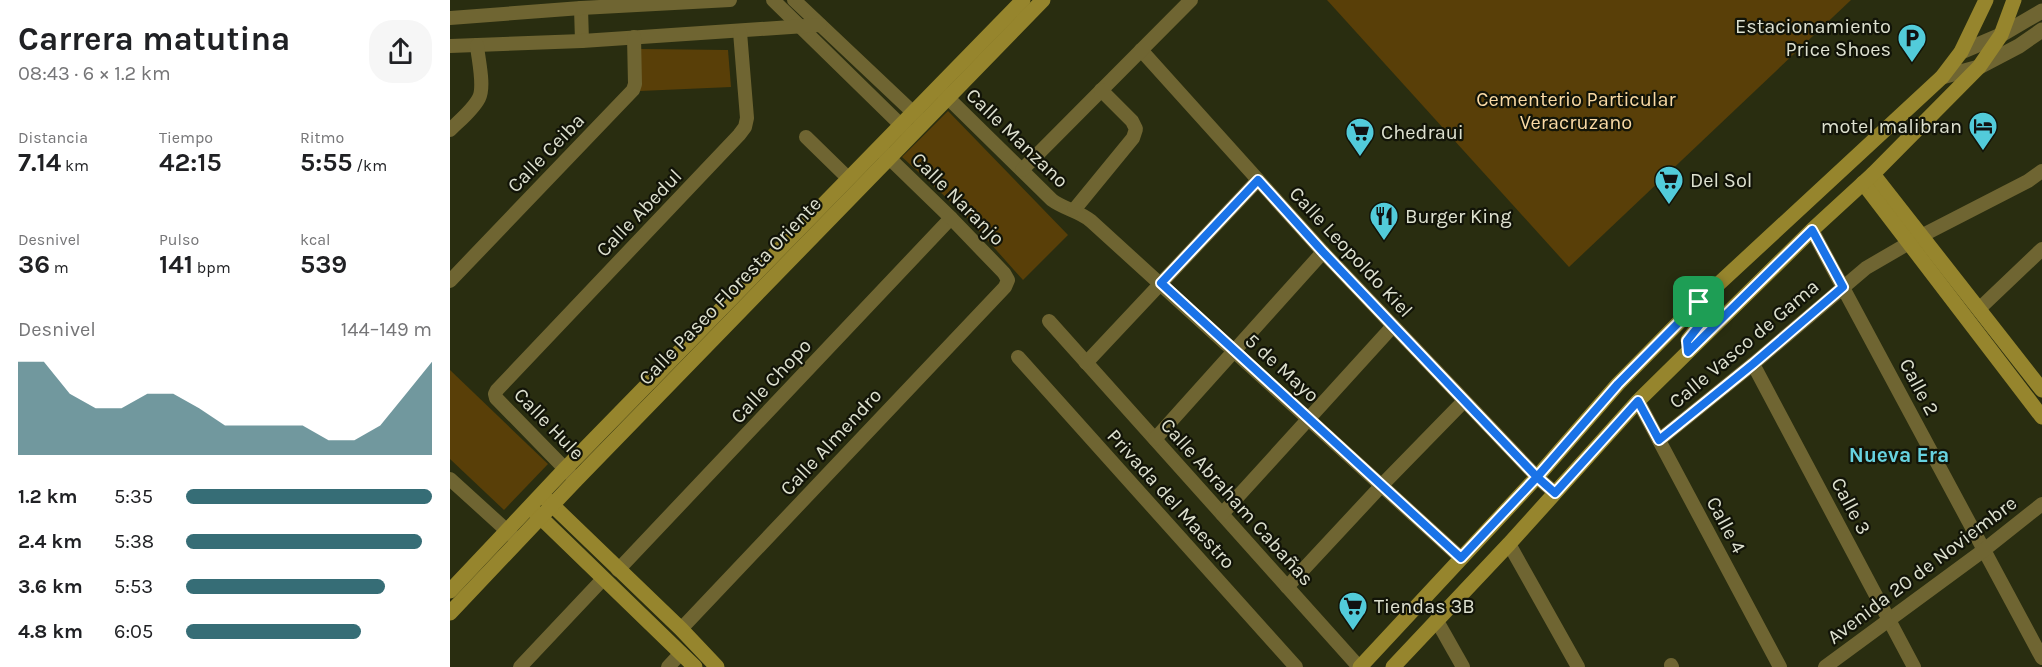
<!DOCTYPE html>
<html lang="es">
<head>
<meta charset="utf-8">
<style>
  body { margin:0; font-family:Karla,sans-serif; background:#f6f6f6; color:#202124; height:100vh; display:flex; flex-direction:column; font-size:22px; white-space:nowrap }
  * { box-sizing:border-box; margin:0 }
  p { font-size:20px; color:#757577 }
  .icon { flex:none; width:33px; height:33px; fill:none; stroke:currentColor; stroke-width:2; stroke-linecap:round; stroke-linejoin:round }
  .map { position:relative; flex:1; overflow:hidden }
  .details { display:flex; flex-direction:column; background:#fff; width:450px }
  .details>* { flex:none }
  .pin { position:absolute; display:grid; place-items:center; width:51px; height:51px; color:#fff; margin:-26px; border-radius:12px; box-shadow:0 3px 9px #0006 }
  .round { display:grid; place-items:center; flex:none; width:63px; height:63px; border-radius:24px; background:#f6f6f6 }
  .headline { display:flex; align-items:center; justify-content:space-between; height:102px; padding:0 18px }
  h1 { font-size:33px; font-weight:700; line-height:45px }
  .stats { display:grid; grid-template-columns:repeat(3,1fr); gap:9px; height:102px; padding:6px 18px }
  .stats div { display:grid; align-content:center }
  .stats b { font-size:26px; font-weight:700 }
  .stats small { font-size:16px; font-weight:400 }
  .stats p { font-size:16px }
  .chart { height:168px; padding:12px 18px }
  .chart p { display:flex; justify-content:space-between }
  .chart svg { width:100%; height:108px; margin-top:6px; fill:#366d76; opacity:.7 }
  ul { padding:0 18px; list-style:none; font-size:20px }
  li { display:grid; grid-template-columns:96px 72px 1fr; align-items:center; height:45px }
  li i { height:15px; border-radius:8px; background:#366d76 }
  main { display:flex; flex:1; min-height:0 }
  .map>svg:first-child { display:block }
  .green { fill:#593f08 }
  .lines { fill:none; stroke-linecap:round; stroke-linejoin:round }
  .minor { stroke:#6f6532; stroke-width:14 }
  .tertiary { stroke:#6f6532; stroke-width:15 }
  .secondary { stroke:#96852d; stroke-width:15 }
  .route-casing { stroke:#fff; stroke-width:12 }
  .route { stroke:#1a73e8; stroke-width:8 }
  .labels { text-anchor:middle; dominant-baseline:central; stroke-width:4.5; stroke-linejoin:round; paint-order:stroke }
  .poi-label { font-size:20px; fill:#dee1d0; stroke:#121408; text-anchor:start }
  .park-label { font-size:20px; fill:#fadaa5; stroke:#121408 }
  .street-label { font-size:20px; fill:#dee1d0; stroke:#121408 }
  .neighbourhood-label { font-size:21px; font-weight:bold; fill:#67d2e0; stroke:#121408 }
</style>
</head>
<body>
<main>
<section class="details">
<div class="headline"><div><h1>Carrera matutina</h1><p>08:43 · 6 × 1.2 km</p></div><a class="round"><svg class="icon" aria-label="share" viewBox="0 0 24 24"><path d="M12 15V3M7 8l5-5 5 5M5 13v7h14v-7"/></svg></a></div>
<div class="stats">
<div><p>Distancia</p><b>7.14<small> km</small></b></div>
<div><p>Tiempo</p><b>42:15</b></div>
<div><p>Ritmo</p><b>5:55<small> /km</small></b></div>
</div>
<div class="stats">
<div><p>Desnivel</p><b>36<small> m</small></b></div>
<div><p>Pulso</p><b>141<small> bpm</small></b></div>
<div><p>kcal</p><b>539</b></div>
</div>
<div class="chart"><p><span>Desnivel</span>144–149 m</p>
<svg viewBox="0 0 160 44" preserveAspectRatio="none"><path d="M0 44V6L10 6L20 19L30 25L40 25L50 19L60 19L70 25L80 32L90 32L100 32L110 32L120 38L130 38L140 32L150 19L160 6V44z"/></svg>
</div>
<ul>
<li><b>1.2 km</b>5:35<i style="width:100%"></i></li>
<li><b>2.4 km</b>5:38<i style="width:96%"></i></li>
<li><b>3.6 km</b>5:53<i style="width:81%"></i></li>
<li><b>4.8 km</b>6:05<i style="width:71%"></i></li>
</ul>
</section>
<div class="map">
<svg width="1592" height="667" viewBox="0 0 1592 667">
  <rect width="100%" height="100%" fill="#292d10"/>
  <g class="green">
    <polygon points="877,0 1401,0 1119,267"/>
    <polygon points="190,49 278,50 281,87 190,91"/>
    <polygon points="498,111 618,235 573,280 513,213 452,157"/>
    <polygon points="0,370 98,464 54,510 0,459"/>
  </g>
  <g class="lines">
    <g class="minor">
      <polyline points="323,0 459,133"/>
      <polyline points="344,0 470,119"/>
      <polyline points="131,8 132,41"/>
      <polyline points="0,18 131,8 280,0"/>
      <polyline points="0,46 132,41 370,25"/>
      <polyline points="691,50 873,252 1087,477 1105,493"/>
      <path d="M492,92l110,108c12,9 27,11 39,21l370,337"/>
      <path d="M0,130c9,-9 23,-20 29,-32 6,-12 -1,-39 -2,-53"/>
      <polyline points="356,137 398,178"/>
      <polyline points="572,170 741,0"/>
      <polyline points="624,210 683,138 686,129 682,121 651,90"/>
      <polyline points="1362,230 1592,658"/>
      <polyline points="0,281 183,90 185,84 184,37"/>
      <polyline points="1529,309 1592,249"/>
      <polyline points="599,321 909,667"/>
      <polyline points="568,357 846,667"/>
      <polyline points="636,363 808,180"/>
      <polyline points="1303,364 1464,667"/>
      <polyline points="1188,401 1330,667"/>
      <polyline points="705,439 873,252"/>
      <polyline points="1209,440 1303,364 1416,268 1471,236 1578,181 1592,171"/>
      <polyline points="122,476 46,398 45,394 47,390 289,135 295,127 297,118 290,32"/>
      <polyline points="0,479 65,538"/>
      <polyline points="772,514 943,326"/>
      <polyline points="1059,544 1128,667"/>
      <polyline points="168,570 501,218"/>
      <polyline points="837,587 932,485 1014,401"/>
      <polyline points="987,621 1013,667"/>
      <polyline points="231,629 555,287 558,280 554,273 501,218 433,152"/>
      <polyline points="1221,665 1222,667"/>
      <polyline points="70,667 153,579"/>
      <polyline points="218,667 231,653"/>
      <polyline points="1375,667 1534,550 1592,504"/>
    </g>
    <g class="tertiary">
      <polyline points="1511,52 1551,35 1592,11"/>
      <polyline points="1492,77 1529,67 1569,46 1592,30"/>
    </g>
    <g class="secondary">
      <polyline points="1423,174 1592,390"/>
      <polyline points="1413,183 1592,417"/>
      <polyline points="1238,340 1255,318 1257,312 1249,302"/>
      <polyline points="96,499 231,629 267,667"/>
      <polyline points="84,511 245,667"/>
      <polyline points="0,591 115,469 573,0"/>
      <polyline points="0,613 126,480 593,0"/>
      <polyline points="910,667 1087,477 1168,384 1249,302 1492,77 1511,52 1536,0"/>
      <polyline points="943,667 1059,544 1188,401 1362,230 1423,174 1529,67 1551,35 1564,0"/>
    </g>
  </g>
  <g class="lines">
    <g class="route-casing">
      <polyline id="route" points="1249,302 1168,384 1087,477 1011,558 711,283 808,180 873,252 1087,477 1105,493 1188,401 1209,440 1303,364 1393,287 1362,230 1238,352 1237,341 1255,318 1257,312 1249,302"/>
    </g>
    <use href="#route" class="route"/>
  </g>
  <defs>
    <g id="parking-pin" transform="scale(1.5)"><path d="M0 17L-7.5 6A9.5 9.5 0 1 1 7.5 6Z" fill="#52cbda" stroke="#121408"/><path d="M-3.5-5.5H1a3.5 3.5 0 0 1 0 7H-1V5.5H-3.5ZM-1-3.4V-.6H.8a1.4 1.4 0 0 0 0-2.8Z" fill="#111"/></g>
    <g id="hotel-pin" transform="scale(1.5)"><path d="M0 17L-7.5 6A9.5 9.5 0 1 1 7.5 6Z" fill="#52cbda" stroke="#121408"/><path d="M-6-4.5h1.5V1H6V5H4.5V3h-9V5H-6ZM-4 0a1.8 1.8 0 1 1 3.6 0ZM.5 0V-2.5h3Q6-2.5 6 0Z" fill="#111"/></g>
    <g id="supermarket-pin" transform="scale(1.5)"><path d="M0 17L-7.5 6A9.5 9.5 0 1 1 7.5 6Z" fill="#52cbda" stroke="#121408"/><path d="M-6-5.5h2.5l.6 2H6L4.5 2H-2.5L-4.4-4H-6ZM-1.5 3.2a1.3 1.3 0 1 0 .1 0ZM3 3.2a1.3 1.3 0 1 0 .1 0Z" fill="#111"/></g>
    <g id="restaurant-pin" transform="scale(1.5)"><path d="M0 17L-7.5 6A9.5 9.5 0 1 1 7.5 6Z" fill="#52cbda" stroke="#121408"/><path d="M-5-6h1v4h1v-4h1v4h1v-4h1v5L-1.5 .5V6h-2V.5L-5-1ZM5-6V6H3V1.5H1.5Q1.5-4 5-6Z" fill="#111"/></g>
  </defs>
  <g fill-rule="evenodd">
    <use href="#parking-pin" x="1462" y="38"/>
    <use href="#hotel-pin" x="1533" y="126"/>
    <use href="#supermarket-pin" x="910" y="132"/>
    <use href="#supermarket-pin" x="1219" y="180"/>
    <use href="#restaurant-pin" x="934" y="216"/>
    <use href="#supermarket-pin" x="903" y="606"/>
  </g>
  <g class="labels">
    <g class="poi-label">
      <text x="1441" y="26" text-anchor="end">Estacionamiento<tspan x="1441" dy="23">Price Shoes</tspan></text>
      <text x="1512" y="126" text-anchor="end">motel malibran</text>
      <text x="931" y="132">Chedraui</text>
      <text x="1240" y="180">Del Sol</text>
      <text x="955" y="216">Burger King</text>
      <text x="924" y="606">Tiendas 3B</text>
    </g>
    <g class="park-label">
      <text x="1126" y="99">Cementerio Particular<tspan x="1126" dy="23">Veracruzano</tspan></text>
    </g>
    <g class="street-label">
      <text transform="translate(567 138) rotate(44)">Calle Manzano</text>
      <text transform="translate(96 153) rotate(-46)">Calle Ceiba</text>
      <text transform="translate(508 199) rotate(45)">Calle Naranjo</text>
      <text transform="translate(189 213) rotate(-46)">Calle Abedul</text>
      <text transform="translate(901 252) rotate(47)">Calle Leopoldo Kiel</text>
      <text transform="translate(280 291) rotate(-46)">Calle Paseo Floresta Oriente</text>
      <text transform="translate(1294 344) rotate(-40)">Calle Vasco de Gama</text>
      <text transform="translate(832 368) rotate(42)">5 de Mayo</text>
      <text transform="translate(321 381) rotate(-47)">Calle Chopo</text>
      <text transform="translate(1469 387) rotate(62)">Calle 2</text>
      <text transform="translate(99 424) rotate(46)">Calle Hule</text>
      <text transform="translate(381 442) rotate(-47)">Calle Almendro</text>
      <text transform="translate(721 499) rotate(48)">Privada del Maestro</text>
      <text transform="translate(787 502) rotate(48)">Calle Abraham Cabañas</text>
      <text transform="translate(1401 506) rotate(62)">Calle 3</text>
      <text transform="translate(1276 525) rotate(62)">Calle 4</text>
      <text transform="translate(1472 570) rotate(-37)">Avenida 20 de Noviembre</text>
    </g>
    <g class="neighbourhood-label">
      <text x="1449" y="455">Nueva Era</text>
    </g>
  </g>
</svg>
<div class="pin" style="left:1249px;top:302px;background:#1e9e55"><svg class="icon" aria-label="arrive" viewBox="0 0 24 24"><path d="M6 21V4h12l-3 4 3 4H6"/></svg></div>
</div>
</main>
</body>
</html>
